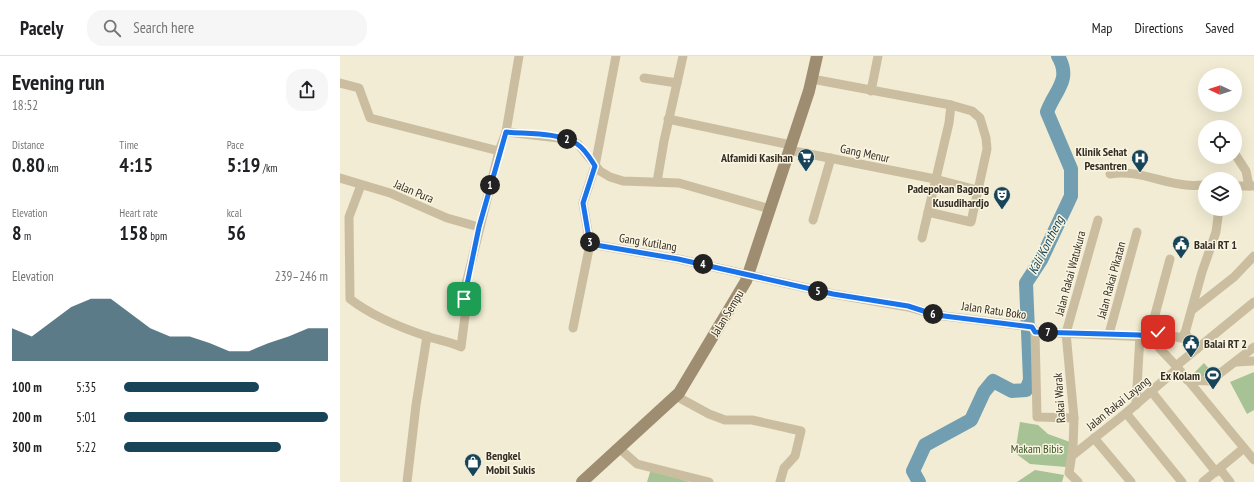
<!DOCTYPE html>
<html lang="en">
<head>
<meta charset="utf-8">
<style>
  body { margin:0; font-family:"PT Sans Narrow",sans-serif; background:#f6f6f6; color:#202124; height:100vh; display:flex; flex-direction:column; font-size:15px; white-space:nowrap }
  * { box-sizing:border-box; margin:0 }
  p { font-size:13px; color:#757577 }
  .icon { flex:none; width:22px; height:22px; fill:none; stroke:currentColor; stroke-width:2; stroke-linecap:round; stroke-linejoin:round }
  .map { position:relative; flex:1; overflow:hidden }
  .sheet { display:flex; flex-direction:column; background:#fff; width:340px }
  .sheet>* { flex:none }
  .needle { width:26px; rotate:274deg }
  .fabs { position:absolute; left:858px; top:12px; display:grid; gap:8px }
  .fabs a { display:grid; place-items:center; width:44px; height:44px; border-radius:50%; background:#fff; box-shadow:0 4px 16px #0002; font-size:20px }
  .pin { position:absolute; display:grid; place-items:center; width:34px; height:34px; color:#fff; margin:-17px; border-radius:8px; box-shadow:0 2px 6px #0006 }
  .km { position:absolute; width:20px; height:20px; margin:-10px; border-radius:50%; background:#222; color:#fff; font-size:11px; line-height:20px; text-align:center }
  .round { display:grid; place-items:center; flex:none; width:42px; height:42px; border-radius:16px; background:#f6f6f6 }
  .overview { display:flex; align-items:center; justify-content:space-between; height:68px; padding:0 12px }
  h1 { font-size:22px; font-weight:600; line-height:30px }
  .figures { display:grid; grid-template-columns:repeat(3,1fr); gap:6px; height:68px; padding:4px 12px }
  .figures div { display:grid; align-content:center }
  .figures b { font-size:20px; font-weight:600 }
  .figures small { font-size:11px; font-weight:400 }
  .figures p { font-size:11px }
  .chart { height:112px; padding:8px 12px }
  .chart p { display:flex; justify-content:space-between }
  .chart svg { width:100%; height:72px; margin-top:4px; fill:#174458; opacity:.7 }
  ul { padding:0 12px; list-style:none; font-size:13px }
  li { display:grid; grid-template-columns:64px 48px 1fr; align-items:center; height:30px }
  li i { height:10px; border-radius:5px; background:#174458 }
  header { display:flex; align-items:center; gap:24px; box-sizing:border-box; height:56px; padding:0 20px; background:#fff; border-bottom:1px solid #e0e0e0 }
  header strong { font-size:19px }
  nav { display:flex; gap:22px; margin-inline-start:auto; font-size:14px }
  .search { width:280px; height:36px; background:#f6f6f6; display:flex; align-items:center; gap:10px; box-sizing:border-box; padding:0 14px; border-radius:16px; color:#757577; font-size:15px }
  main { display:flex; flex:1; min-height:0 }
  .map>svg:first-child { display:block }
  .green { fill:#a7c294 }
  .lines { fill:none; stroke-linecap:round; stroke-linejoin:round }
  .river { stroke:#719fb1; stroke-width:14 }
  .street { stroke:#cbbea0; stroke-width:9 }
  .secondary { stroke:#9e8d71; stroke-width:12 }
  .route-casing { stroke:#fff; stroke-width:8 }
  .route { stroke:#1a73e8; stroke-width:5 }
  .labels { text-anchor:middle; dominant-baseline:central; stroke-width:3; stroke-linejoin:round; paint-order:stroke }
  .poi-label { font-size:12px; font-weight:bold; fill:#342d24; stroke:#faf5e1; text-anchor:end }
  .street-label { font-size:12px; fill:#342d24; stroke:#faf5e1 }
  .park-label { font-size:12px; fill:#385426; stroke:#faf5e1 }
  .water-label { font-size:13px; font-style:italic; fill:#174458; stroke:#faf5e1 }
</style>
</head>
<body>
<header>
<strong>Pacely</strong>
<div class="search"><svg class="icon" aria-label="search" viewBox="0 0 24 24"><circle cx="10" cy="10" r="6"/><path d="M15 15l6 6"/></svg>Search here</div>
<nav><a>Map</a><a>Directions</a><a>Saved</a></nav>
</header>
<main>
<section class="sheet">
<div class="overview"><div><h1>Evening run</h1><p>18:52</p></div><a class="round"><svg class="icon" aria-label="share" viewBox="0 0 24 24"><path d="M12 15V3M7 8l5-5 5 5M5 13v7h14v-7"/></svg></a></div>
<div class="figures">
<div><p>Distance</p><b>0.80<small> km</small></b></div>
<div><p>Time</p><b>4:15</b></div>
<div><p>Pace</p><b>5:19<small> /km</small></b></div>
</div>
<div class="figures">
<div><p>Elevation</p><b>8<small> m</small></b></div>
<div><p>Heart rate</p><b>158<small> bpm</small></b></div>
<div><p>kcal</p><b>56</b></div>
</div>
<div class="chart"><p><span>Elevation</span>239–246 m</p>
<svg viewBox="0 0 160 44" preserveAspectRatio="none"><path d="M0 44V24L10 29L20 20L30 11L40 6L50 6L60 15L70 24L80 29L90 29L100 33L110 38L120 38L130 33L140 29L150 24L160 24V44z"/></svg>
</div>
<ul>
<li><b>100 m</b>5:35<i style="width:66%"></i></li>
<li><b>200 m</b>5:01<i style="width:100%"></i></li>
<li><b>300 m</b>5:22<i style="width:77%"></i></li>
</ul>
</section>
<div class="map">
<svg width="914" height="426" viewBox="0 0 914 426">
  <rect width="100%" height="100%" fill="#f2ecd4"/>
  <g class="green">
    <polygon points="864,307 871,315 863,321 852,321 851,320"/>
    <polygon points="914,316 914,354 907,358 890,326"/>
    <polygon points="680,366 698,369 708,378 730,386 726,411 690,408 675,397"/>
    <polygon points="311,413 349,426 307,426"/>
    <polygon points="695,414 724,419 722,426 677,426"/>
  </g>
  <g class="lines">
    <path class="river" d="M579,426l-6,-11 12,-26 46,-25 13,-28 9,-11 19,10 14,-1 4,-10 -4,-97 15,-23 30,-64v-27l-24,-57c8,-22 25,-32 11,-56"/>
    <g class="street">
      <polyline points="304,22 337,27"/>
      <polyline points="472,23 611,49 632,55 640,62 646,82 647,93 631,166 588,156"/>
      <polyline points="0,27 19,32 30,62 159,95"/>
      <polyline points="531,35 538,0"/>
      <polyline points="328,63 451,89"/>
      <polyline points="166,76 179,0"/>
      <polyline points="449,94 595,123 637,134"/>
      <polyline points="895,98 906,115 909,130"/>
      <path d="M770,118c26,-5 51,9 76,11 6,1 13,0 19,0"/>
      <polyline points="0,122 50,137 107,162 139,171"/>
      <polyline points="317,126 324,85 343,0"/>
      <path d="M21,129l-12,32 1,82c22,17 49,28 76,37 12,4 24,6 35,11l4,-31 -1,-24 35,-141 7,-19 61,7 11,5 22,27 10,6 13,4 56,2 91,26"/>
      <polyline points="895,130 914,130"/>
      <polyline points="473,164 491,102"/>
      <polyline points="582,182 609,67 611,49"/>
      <polyline points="250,188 338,203 493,238 568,251 596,259 692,271 695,276 809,281 838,312 914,404"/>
      <polyline points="852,254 894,221 914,200"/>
      <polyline points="233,272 250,188 243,147 255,110 276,0"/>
      <polyline points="695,276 697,361 734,362"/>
      <polyline points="845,277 862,216 876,176 879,153"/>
      <polyline points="769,278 797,176"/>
      <polyline points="809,281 830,203"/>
      <polyline points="811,282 816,276 841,282 845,277 857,293"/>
      <polyline points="896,306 914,305"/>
      <polyline points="836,310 914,246"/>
      <polyline points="847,324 870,325 914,291"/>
      <polyline points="811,335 876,416"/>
      <polyline points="336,340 369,358 385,364 412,364 461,375 455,400 444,412 440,426"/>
      <polyline points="796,349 800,279"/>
      <polyline points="786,357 842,426"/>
      <polyline points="754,382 791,426"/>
      <polyline points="280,393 297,408 369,426"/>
      <polyline points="733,399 786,357 838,312"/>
      <polyline points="880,413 890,426"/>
      <polyline points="67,426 76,349 87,280"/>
      <polyline points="738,426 729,417 733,391 734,362 726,277 758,164"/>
      <polyline points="863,426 904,392"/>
    </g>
    <polyline class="secondary" points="242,426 339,337 406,225 469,35 477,0"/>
  </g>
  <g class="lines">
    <g class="route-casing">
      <path id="route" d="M124,243l15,-72 27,-95c22,2 52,0 71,12 8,5 13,14 18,22l-12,37 7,41 88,15 155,35 75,12 28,9 96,12 3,5 105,3 11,3 7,-6"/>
    </g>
    <use href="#route" class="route"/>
  </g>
  <defs>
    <g id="supermarket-pin" transform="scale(0.9)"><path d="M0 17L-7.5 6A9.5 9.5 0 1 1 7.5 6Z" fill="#174458" stroke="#faf5e1"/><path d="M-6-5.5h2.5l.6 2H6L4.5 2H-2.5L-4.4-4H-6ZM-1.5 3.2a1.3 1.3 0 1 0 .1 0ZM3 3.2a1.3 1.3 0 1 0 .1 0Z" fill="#fff"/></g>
    <g id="hospital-pin" transform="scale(0.9)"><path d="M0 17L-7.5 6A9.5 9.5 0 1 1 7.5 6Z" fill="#174458" stroke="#faf5e1"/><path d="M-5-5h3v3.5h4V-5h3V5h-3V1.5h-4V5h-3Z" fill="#fff"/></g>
    <g id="theatre-pin" transform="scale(0.9)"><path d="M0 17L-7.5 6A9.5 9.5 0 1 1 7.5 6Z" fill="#174458" stroke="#faf5e1"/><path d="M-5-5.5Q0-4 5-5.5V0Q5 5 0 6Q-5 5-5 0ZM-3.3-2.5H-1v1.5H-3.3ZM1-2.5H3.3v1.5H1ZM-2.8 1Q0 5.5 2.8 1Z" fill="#fff"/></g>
    <g id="civic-pin" transform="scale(0.9)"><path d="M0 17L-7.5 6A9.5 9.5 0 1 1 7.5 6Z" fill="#174458" stroke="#faf5e1"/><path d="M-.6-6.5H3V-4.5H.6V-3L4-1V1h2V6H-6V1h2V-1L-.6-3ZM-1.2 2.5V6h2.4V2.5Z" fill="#fff"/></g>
    <g id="stadium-pin" transform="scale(0.9)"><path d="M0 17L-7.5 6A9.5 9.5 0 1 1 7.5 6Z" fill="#174458" stroke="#faf5e1"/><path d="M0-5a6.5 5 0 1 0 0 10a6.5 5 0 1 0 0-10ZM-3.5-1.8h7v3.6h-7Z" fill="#fff"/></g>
    <g id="shop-pin" transform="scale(0.9)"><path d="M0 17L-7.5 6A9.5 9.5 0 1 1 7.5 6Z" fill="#174458" stroke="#faf5e1"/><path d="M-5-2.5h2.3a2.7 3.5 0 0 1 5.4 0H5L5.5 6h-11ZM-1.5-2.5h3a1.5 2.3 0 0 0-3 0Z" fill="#fff"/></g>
  </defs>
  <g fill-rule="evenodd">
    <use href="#supermarket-pin" x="466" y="101"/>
    <use href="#hospital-pin" x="800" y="102"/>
    <use href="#theatre-pin" x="662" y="139"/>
    <use href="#civic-pin" x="841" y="188"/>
    <use href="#civic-pin" x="851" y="287"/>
    <use href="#stadium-pin" x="873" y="319"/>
    <use href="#shop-pin" x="133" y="406"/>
  </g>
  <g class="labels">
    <g class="poi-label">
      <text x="787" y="95">Klinik Sehat<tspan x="787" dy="14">Pesantren</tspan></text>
      <text x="453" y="101">Alfamidi Kasihan</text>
      <text x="649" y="132">Padepokan Bagong<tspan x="649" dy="14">Kusudihardjo</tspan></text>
      <text x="854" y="188" text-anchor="start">Balai RT 1</text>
      <text x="864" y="287" text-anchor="start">Balai RT 2</text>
      <text x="860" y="319">Ex Kolam</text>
      <text x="146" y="399" text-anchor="start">Bengkel<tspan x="146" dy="14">Mobil Sukis</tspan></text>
    </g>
    <g class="street-label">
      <text transform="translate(525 97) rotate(12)">Gang Menur</text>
      <text transform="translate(74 135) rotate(23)">Jalan Pura</text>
      <text transform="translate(308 186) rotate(9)">Gang Kutilang</text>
      <text transform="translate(730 217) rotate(-75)">Jalan Rakai Watukura</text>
      <text transform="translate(771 224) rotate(-75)">Jalan Rakai Pikatan</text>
      <text transform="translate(654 254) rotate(8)">Jalan Ratu Boko</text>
      <text transform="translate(387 257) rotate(-59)">Jalan Sempu</text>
      <text transform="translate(719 342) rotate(-94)">Rakai Warak</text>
      <text transform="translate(778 347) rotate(-39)">Jalan Rakai Layang</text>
    </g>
    <g class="park-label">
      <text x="697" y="392">Makam Bibis</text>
    </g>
    <g class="water-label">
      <text transform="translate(706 189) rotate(-63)">Kali Kontheng</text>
    </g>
  </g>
</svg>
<div class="fabs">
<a><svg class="needle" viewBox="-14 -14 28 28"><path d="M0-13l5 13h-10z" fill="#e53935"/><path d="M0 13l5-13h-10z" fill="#757577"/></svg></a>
<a><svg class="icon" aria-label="locate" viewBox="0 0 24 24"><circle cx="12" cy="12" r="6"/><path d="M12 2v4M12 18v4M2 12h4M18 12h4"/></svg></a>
<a><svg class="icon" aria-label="layers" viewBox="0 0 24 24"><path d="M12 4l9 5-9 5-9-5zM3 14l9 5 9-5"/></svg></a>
</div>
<div class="pin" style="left:124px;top:243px;background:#1e9e55"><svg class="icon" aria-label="arrive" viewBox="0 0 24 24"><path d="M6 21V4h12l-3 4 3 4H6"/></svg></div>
<div class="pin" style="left:818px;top:276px;background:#d93025"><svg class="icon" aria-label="check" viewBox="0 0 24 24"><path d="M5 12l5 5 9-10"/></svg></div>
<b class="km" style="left:150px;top:129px">1</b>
<b class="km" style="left:227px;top:83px">2</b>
<b class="km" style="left:250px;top:186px">3</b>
<b class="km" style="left:363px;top:208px">4</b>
<b class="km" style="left:478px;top:235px">5</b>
<b class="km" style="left:593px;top:258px">6</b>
<b class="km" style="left:708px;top:276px">7</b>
</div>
</main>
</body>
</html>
